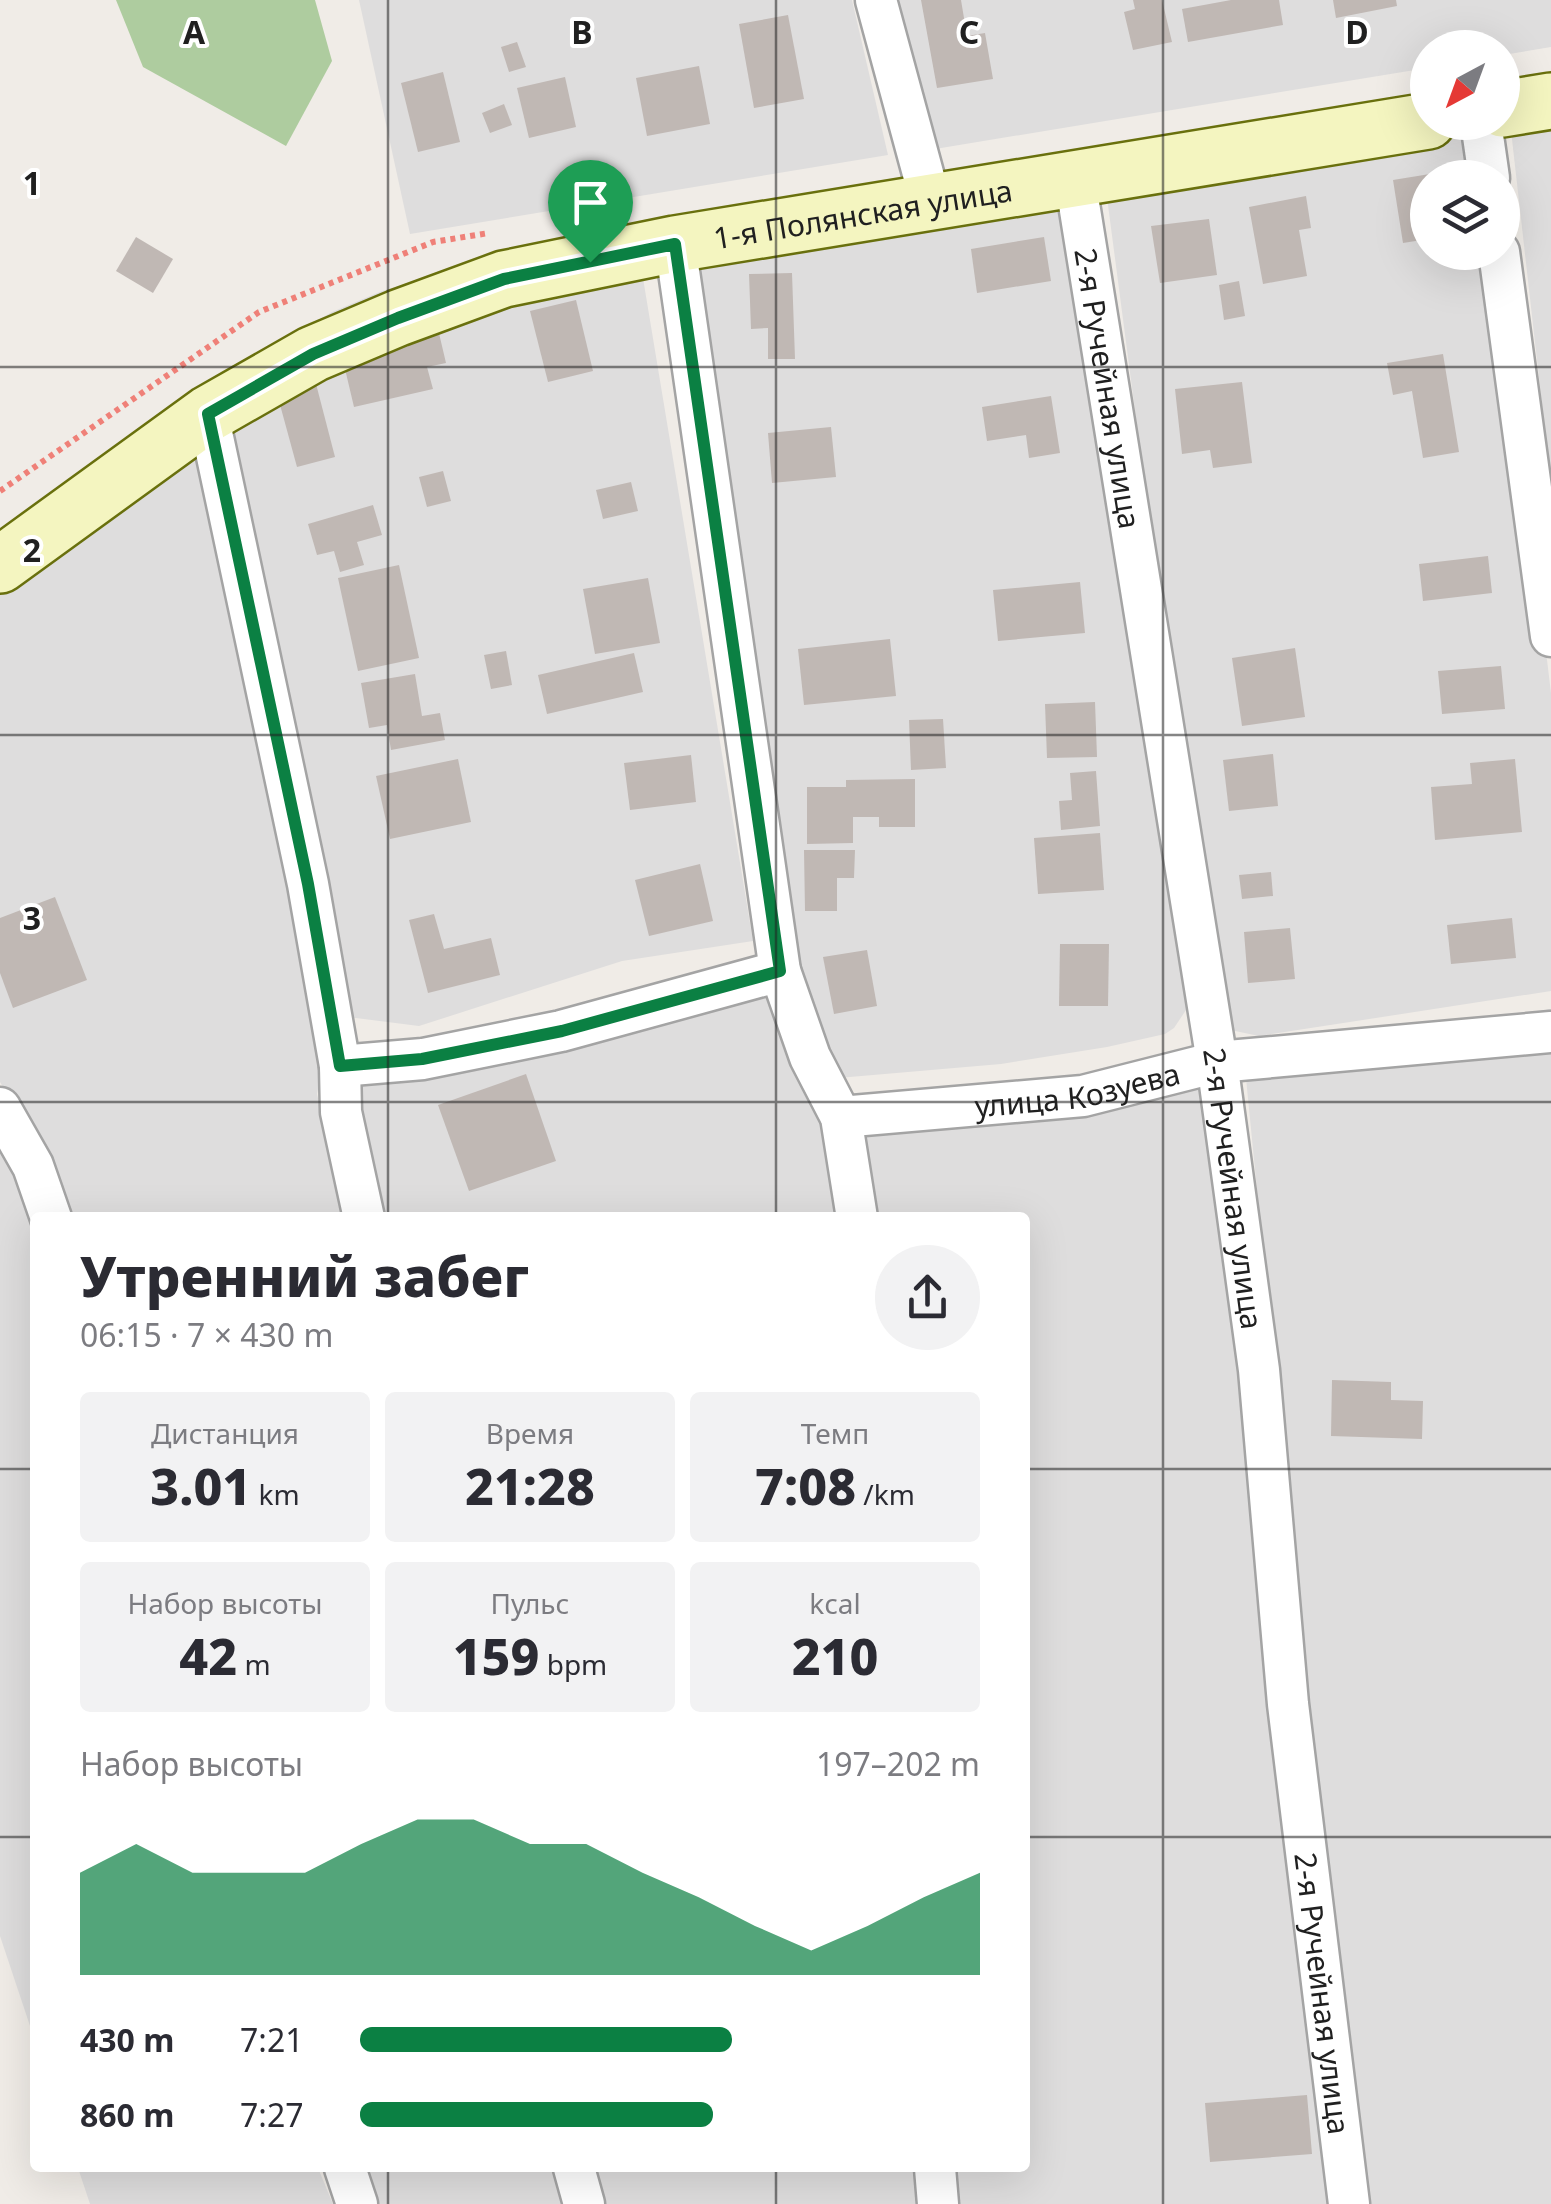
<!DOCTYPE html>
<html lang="ru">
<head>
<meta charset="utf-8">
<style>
  body { margin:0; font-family:"Noto Sans",sans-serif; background:#f2f2f3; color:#2b2b33; height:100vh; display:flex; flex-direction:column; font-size:38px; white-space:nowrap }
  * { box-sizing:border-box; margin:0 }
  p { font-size:32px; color:#7c7c81 }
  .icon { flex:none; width:55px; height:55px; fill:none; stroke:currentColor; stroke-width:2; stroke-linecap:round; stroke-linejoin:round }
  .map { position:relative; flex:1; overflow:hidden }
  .details { position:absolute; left:30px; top:1212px; width:1000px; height:960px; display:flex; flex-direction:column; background:#fff; border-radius:10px; box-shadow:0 10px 40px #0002 }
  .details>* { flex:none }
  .needle { width:65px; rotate:221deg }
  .controls { position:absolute; left:1410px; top:30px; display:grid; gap:20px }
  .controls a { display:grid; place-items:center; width:110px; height:110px; border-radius:50%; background:#fff; box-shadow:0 10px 40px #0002; font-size:50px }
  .pin { position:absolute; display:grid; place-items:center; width:85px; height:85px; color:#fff; margin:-102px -42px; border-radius:50% 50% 50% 0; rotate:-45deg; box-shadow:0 0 10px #0007 }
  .pin .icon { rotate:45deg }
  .round { display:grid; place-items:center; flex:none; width:105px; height:105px; border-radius:52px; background:#f2f2f3 }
  .overview { display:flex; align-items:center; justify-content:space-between; height:170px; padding:0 50px }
  h1 { font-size:55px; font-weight:800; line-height:75px }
  .metrics { display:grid; grid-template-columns:repeat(3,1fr); gap:15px; height:170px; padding:10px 50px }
  .metrics div { display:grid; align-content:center; border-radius:10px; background:#f2f2f3; text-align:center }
  .metrics b { font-size:50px; font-weight:800 }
  .metrics small { font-size:28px; font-weight:400 }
  .metrics p { font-size:28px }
  .chart { height:280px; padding:20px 50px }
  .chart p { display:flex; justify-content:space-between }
  .chart svg { width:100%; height:180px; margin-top:10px; fill:#0b8043; opacity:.7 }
  ul { padding:0 50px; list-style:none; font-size:32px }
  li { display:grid; grid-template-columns:160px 120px 1fr; align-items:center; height:75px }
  li i { height:25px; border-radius:12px; background:#0b8043 }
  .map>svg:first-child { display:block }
  .residential { fill:#dedddd }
  .forest { fill:#aecc9f }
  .building { fill:#c0b8b4 }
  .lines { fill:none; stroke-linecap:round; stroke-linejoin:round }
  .street-casing { stroke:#a4a4a4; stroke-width:45 }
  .secondary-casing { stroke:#69700d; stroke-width:60 }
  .path { stroke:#ef8078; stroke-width:6; stroke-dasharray:5 5; stroke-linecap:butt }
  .street { stroke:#fff; stroke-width:40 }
  .secondary { stroke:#f4f5c0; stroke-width:55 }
  .route-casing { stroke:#fff; stroke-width:20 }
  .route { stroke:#0b8043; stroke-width:12 }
  .grid { fill:none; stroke:#202020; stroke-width:2.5; stroke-opacity:0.55 }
  .labels { text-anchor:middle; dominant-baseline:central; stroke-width:8; stroke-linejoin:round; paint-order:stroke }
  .street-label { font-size:30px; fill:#202020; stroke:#fff }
  .grid-label { font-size:32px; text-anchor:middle; font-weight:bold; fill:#202020; stroke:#fff; stroke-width:8; stroke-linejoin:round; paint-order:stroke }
</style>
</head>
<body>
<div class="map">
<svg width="1551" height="2204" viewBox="0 0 1551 2204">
  <rect width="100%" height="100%" fill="#f0ece7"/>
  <g class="residential">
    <polygon points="359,0 852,0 888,155 410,234"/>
    <polygon points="884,0 1551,0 1551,47 1503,55 1502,48 1428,48 1427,68 917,152"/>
    <polygon points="1551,97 1551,484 1508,104"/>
    <polygon points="1428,122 1483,123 1489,177 1428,178 1428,252 1498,253 1551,693 1551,991 1259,1036 1216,1027 1103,167"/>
    <polygon points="1082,171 1187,989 1186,1010 1174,1028 1165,1034 1107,1047 1001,1064 838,1078 808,1027 659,234"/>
    <polygon points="637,242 753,941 622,961 419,1026 348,1017 213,381 332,312 382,291 435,275 486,264"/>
    <polygon points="194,410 332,1024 317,1094 347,1217 64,1217 45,1158 0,1082 0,550"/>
    <polygon points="755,965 839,1138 844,1217 376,1217 344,1091 354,1044 426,1048 514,1021"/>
    <polygon points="1551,1009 1551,2204 1357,2204 1244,1058"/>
    <polygon points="1223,1074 1335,2204 948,2204 945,2168 1025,2168 1025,1218 866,1217 857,1108"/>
    <polygon points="0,1135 35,1218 35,2041 0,1936"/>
    <polygon points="78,2168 318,2168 333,2204 90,2204"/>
    <polygon points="335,2168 568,2168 578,2204 350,2204"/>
    <polygon points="594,2168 919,2168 921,2204 604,2204"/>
  </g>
  <polygon class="forest" points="116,0 315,0 332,61 286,146 143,67"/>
  <g class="building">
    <polygon points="921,0 961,0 967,36 985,33 993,79 937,88"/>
    <polygon points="1133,0 1162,0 1172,42 1133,50 1124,12 1135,9"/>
    <polygon points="1231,0 1279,0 1283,25 1188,42 1182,9"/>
    <polygon points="1333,0 1396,0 1397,6 1336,18"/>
    <polygon points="788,15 804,99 754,108 739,24"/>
    <polygon points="517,42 526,67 509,72 501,47"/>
    <polygon points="699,66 710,124 647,136 636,78"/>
    <polygon points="443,72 460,142 418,152 401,83"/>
    <polygon points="565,77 576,127 529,138 517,88"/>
    <polygon points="504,104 512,125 490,133 482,113"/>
    <polygon points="1436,173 1436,178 1428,178 1428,239 1403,243 1393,180"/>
    <polygon points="1306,196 1311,228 1299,230 1307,276 1263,284 1249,207"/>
    <polygon points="1209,219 1217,275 1160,283 1151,226"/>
    <polygon points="136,237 173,259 153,293 116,271"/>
    <polygon points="1044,237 1051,281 977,293 971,249"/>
    <polygon points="792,273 795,359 768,359 768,328 751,329 749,274"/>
    <polygon points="1239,281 1245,316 1224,320 1219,285"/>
    <polygon points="576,300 593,371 548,382 530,311"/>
    <polygon points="438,329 446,363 427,367 433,389 354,407 341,352"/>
    <polygon points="1443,354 1459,452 1423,458 1412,391 1393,395 1387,363"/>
    <polygon points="315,380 335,457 297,467 276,390"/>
    <polygon points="1242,382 1252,463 1213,468 1210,450 1182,454 1175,389"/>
    <polygon points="1051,396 1060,453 1029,458 1026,435 987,441 982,407"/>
    <polygon points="831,427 836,477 772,483 768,433"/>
    <polygon points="443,471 451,501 427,507 419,477"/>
    <polygon points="631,482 638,511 603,519 596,490"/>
    <polygon points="373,505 382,535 357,542 364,565 340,572 334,551 317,555 308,524"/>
    <polygon points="1488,556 1492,593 1423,601 1419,564"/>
    <polygon points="399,565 419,658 358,671 338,578"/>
    <polygon points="648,578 660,643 595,654 583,589"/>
    <polygon points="1080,582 1085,633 998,641 993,590"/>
    <polygon points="890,639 896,696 804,705 798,649"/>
    <polygon points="1295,648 1305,717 1242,726 1232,658"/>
    <polygon points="506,651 512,685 491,689 484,655"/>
    <polygon points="634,653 643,692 547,714 538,675"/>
    <polygon points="1501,666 1505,709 1442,714 1438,671"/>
    <polygon points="415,674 422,716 440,713 445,740 391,750 387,725 369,728 361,683"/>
    <polygon points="1095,702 1097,757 1047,758 1045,704"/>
    <polygon points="943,719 946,768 911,770 909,720"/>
    <polygon points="1273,754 1278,806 1229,811 1223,760"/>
    <polygon points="691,755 696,802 630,810 624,763"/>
    <polygon points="458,759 471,822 390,839 376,776"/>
    <polygon points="1515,759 1522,832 1435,840 1431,787 1472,784 1470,763"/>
    <polygon points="1096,771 1100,826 1061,830 1059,801 1072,800 1070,773"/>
    <polygon points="915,779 915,827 879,827 879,817 853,817 853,843 807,844 807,787 846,787 846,780"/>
    <polygon points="1100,833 1104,890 1038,894 1034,838"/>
    <polygon points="804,850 855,850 854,878 837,878 837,911 805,911"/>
    <polygon points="700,864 713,921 649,936 635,880"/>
    <polygon points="1271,872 1273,896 1242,899 1239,875"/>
    <polygon points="55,897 87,980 13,1008 0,973 0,918"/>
    <polygon points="434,914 444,949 491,938 500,975 428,993 409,920"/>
    <polygon points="1512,918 1516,958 1451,964 1447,925"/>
    <polygon points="1290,928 1295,979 1248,983 1244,932"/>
    <polygon points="1060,944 1109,944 1108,1006 1059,1006"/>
    <polygon points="867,950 877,1006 834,1014 823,957"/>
    <polygon points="526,1074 556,1161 469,1191 438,1105"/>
    <polygon points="1332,1380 1391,1382 1391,1400 1423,1401 1422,1439 1331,1436"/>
    <polygon points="1307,2095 1312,2154 1210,2162 1205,2103"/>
  </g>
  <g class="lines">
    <g class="street-casing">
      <g id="street">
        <polyline points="876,0 931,203"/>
        <polyline points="1481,122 1489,178"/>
        <path id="s1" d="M1075,179l142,883 42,308 29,334 61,500"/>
        <polyline points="675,244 780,971 810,1057 841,1117 857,1218"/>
        <polyline points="1499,252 1551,636"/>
        <polyline points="208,414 308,884 340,1066 341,1112 364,1218"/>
        <polyline points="340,1066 423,1059 561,1031 780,971"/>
        <polyline points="0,1108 33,1166 51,1218"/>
        <path id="s2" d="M841,1117l242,-21 134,-34 334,-30"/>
        <polyline points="345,2168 357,2204"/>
        <polyline points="574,2168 584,2204"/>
        <polyline points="935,2168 938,2204"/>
      </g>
    </g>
    <g class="secondary-casing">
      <g id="secondary">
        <polyline points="1502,109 1551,101"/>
        <path id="s3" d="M0,565l208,-151 105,-60 85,-36 106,-39 171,-35 753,-123"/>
      </g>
    </g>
    <polyline class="path" points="0,491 259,312 433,242 489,233"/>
    <use href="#street" class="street"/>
    <use href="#secondary" class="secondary"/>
  </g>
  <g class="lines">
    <g class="route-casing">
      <polygon id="route" points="675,244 780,971 562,1031 422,1059 340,1066 308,884 208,414 313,354 398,318 504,279"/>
    </g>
    <use href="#route" class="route"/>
  </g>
  <path class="grid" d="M388,0v1218M776,0v1218M1163,0v2204M0,367h1551M0,735h1551M0,1102h1551M0,1469h35M1025,1469h526M0,1837h35M1025,1837h526M388,2168v36M776,2168v36"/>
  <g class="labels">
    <g class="street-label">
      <text stroke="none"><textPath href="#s3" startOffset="948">1-я Полянская улица</textPath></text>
      <text stroke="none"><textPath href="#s1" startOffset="212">2-я Ручейная улица</textPath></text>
      <text stroke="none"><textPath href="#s2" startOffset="238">улица Козуева</textPath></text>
      <text stroke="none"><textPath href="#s1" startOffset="1022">2-я Ручейная улица</textPath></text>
      <text stroke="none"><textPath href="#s1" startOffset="1832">2-я Ручейная улица</textPath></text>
    </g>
  </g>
  <g class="grid-label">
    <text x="194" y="44">A</text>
    <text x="582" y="44">B</text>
    <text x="969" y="44">C</text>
    <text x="1357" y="44">D</text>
    <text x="32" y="195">1</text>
    <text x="32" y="562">2</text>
    <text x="32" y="930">3</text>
  </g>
</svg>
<div class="controls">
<a><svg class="needle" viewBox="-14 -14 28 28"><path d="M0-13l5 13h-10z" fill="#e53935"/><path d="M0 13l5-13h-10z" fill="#7c7c81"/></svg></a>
<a><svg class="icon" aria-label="layers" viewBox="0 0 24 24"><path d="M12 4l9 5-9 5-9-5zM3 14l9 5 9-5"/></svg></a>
</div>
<div class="pin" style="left:590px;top:262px;background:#1e9e55"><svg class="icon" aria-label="arrive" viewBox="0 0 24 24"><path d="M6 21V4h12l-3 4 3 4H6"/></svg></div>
<section class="details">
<div class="overview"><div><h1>Утренний забег</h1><p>06:15 · 7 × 430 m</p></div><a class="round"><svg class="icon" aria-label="share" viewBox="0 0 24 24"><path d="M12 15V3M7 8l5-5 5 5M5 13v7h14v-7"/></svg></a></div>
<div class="metrics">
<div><p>Дистанция</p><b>3.01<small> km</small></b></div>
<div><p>Время</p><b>21:28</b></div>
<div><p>Темп</p><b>7:08<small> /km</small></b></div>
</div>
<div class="metrics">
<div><p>Набор высоты</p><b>42<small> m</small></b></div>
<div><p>Пульс</p><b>159<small> bpm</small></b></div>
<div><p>kcal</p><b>210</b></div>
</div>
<div class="chart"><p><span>Набор высоты</span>197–202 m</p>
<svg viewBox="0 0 160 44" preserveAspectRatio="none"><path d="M0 44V19L10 12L20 19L30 19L40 19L50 12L60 6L70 6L80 12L90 12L100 19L110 25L120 32L130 38L140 32L150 25L160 19V44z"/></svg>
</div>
<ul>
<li><b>430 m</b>7:21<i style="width:60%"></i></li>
<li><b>860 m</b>7:27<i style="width:57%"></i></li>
</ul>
</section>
</div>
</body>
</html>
